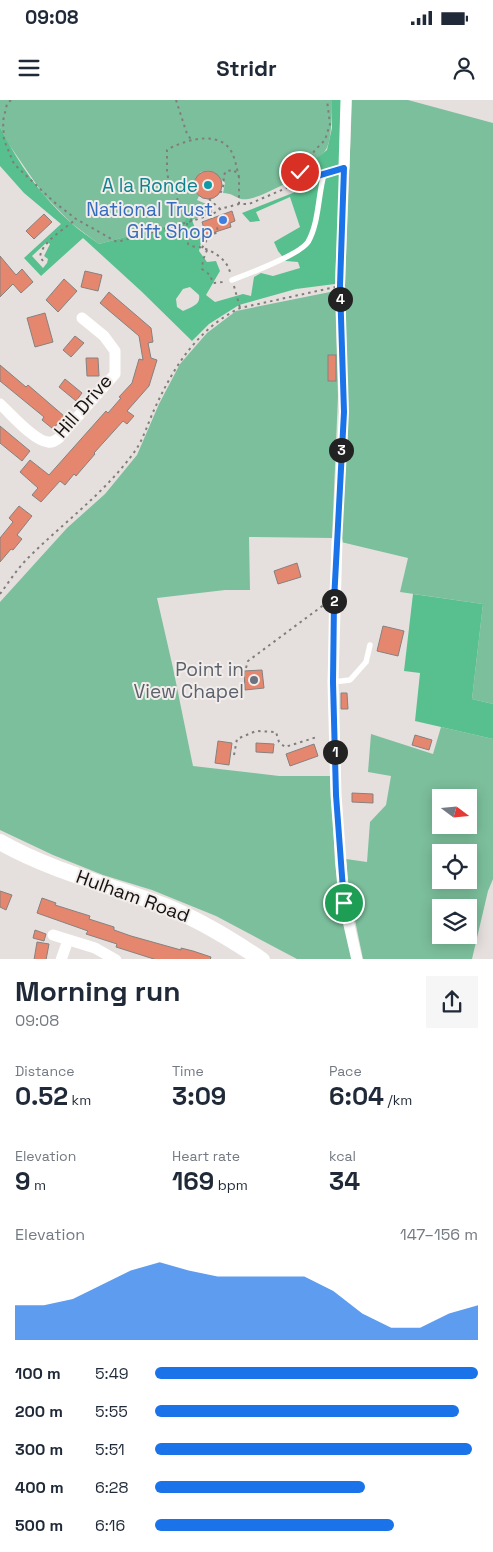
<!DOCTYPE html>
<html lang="en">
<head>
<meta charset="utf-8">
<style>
  body { margin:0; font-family:"Space Grotesk",sans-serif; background:#f6f6f7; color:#1f2937; height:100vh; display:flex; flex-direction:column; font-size:19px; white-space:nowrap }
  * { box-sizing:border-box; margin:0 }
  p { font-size:16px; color:#747a83 }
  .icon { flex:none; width:28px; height:28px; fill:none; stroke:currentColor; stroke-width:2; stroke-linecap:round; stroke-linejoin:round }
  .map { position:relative; height:859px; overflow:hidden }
  .drawer { display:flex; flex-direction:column; background:#fff; flex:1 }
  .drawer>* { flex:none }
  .needle { width:32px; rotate:106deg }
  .tools { position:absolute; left:432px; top:689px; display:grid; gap:10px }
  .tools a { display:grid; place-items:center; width:45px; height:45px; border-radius:0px; background:#fff; box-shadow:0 2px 12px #0003; font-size:25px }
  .pin { position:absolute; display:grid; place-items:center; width:42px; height:42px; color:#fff; margin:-21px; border:2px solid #fff; border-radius:50%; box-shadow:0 1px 5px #0007 }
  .km { position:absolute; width:25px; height:25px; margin:-12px; border-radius:50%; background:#222; color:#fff; font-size:14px; line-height:25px; text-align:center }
  .round { display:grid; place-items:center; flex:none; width:52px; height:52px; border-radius:0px; background:#f6f6f7 }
  .headline { display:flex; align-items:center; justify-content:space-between; height:85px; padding:0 15px }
  h1 { font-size:28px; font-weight:800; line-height:38px }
  .metrics { display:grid; grid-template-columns:repeat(3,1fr); gap:8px; height:85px; padding:5px 15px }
  .metrics div { display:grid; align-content:center }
  .metrics b { font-size:25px; font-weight:800 }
  .metrics small { font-size:14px; font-weight:400 }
  .metrics p { font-size:14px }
  .chart { height:140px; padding:10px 15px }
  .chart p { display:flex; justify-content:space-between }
  .chart svg { width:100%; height:90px; margin-top:5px; fill:#1a73e8; opacity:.7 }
  ul { padding:0 15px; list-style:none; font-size:16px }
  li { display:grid; grid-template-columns:80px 60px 1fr; align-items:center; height:38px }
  li i { height:12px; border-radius:6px; background:#1a73e8 }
  .status { display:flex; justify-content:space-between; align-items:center; height:35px; padding:0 25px; background:#fff; direction:ltr }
  .status svg { height:14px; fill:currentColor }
  header { display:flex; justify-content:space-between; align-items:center; height:65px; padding:0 15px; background:#fff; font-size:22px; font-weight:800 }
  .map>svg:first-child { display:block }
  .green { fill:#7cbf9c; fill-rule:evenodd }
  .forest { fill:#58c08e; fill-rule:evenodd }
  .building { fill:#e5876e; stroke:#86817f }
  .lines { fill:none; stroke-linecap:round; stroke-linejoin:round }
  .path { stroke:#807d7b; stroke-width:2; stroke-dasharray:2.5 4; stroke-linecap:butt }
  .lane { stroke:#fff; stroke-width:5.5 }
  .street { stroke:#fff; stroke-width:11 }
  .secondary { stroke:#fff; stroke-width:16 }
  .route-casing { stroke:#fff; stroke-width:10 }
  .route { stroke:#1a73e8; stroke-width:6 }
  .culture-dot { fill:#0f9aa8; stroke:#f2edea; stroke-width:2 }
  .shop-dot { fill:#3f7fe0; stroke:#f2edea; stroke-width:2 }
  .worship-dot { fill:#6b7280; stroke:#f2edea; stroke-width:2 }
  .labels { text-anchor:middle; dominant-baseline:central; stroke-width:4; stroke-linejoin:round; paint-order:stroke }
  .culture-label { font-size:19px; fill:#0d838f; stroke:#f2edea; text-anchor:end }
  .shop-label { font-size:19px; fill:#366cbe; stroke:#f2edea; text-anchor:end }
  .street-label { font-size:19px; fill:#151312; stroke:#f2edea }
  .worship-label { font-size:19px; fill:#5b616d; stroke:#f2edea; text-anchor:end }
</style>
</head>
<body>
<div class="status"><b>09:08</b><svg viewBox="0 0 49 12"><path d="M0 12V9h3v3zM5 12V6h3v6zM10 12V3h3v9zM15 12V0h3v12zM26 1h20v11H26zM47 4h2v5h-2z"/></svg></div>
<header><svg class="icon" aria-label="menu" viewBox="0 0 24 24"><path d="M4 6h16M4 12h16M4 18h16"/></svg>Stridr<svg class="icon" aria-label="person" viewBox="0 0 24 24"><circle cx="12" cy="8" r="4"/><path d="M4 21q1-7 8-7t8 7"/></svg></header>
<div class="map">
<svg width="493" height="860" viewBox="0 0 493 860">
  <rect width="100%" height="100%" fill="#e5e0dd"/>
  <g class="green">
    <path d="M0,0h332c0,12 0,43 -7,51 -9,11 -22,15 -29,27 -12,6 -43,24 -55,21 -6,-2 -10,-6 -18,-6l2,-10c-10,-8 -9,-15 -24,-11l-7,9 1,11 4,4 -2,4 9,4 2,-2 3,4 1,7 -20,7 -6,-3v4l-87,23 -28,-21 -28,-29 -35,-51 -8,-16z"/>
    <polygon points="352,0 408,0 493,23 493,604 472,599 483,504 400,492 408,458 341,442 348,330 345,185"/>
    <polygon points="335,191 338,296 332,438 249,437 250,490 225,490 157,498 173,568 193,666 279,676 331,676 335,764 341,809 353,859 297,859 216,816 152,790 103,775 53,755 0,730 0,502 67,428 105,394 137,355 159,304 180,264 207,233 236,211"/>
    <path d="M441,627l52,12v140l-5,12 -16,68h-109l-14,-68 -3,-32 21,3 3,-40 16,-17 5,-29 -23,-4 3,-38 62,20zM441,698h28v27h-28zM441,752h28v28h-28zM441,808h28v27h-28z"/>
  </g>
  <g class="forest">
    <path d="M332,0h11l-8,184 -39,5 -57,16 -30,19 -17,17 -51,-50 -58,-53 -42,38 -17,-18 37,-34 -37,-31 -24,-27v-39c17,35 42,70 71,96 9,8 19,14 28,21l86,-23 1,-4 6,3 4,11 6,-2 1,5 -4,17 8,11 9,-1 4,10 -14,24 9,7 28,-8 8,2 3,-19 7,-4 12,3 27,-8 -2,-6 -12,-1 -8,-10 -4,-9 26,-15 -10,-30 -34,15 4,9 -10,1 -8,-9 61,-24 7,-8 -1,-17 18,-14 5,-22zM47,142l3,2 -6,12 4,3 -1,4 -4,5 -11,-12zM190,187l9,8c2,10 -8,12 -16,16l-6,-4 -1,-8 7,-10z"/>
    <polygon points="413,494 483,504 472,599 493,604 493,639 415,621 420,573 404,571"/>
  </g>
  <g class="building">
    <circle cx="208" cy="85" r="14"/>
    <polygon points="232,111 235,121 230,123 231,127 206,135 202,122"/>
    <polygon points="44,114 52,122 34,139 26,131"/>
    <polygon points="0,156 16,175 22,169 33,182 21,193 13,184 0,197"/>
    <polygon points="85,171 102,175 98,191 81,187"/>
    <polygon points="64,179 77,191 58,212 46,200"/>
    <polygon points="109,192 151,228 153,242 148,243 151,258 157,260 149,286 127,311 134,316 127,324 123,321 94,353 95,354 76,376 74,374 65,385 60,381 41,402 32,395 38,388 20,372 30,360 49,375 106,311 108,313 121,298 119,297 132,283 139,259 143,260 139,236 100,203"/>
    <polygon points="45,213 53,242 35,247 27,218"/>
    <polygon points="75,236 84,243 71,257 63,250"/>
    <rect x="328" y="255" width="8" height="26"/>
    <polygon points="86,258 98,258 99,276 87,276"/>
    <polygon points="0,265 26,287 28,285 64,316 53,329 42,320 44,317 0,281"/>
    <polygon points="65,279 82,293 76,301 59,287"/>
    <polygon points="0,326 30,351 22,361 0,343"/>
    <polygon points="19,406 32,416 17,435 22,439 13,450 11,449 0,462 0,438 13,422 9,418"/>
    <polygon points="297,463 301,477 278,484 274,471"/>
    <polygon points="383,526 404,531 398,556 377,551"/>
    <polygon points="262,570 264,588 245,590 244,571"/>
    <polygon points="341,593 347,593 348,609 341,609"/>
    <polygon points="415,635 432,640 429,650 412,645"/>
    <polygon points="218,641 232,643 229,665 215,663"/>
    <polygon points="256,643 274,644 273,653 256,652"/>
    <polygon points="314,644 318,656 290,666 286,654"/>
    <polygon points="352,693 373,694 373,703 352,702"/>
    <polygon points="0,791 12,795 6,810 0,807"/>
    <polygon points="42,798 56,803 55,805 90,816 89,819 114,827 114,830 131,836 181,850 181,848 193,851 211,857 210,860 157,860 116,847 117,844 86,834 88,831 37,813"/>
    <polygon points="35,830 46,834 44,841 33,838"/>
    <polygon points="37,842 49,844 46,860 34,860"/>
  </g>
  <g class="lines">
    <g class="path">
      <polyline points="11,0 7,4 3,21 4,40 14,64 54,102 76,119 117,142 192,121 213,114 220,109 222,114"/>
      <polyline points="176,0 187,34 190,38 194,39"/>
      <polyline points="300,81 300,72 315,50 325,40 330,24 327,0"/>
      <path d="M220,91l1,1c2,-5 4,-10 2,-15l3,-6 8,-1 5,7v27"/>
      <polyline points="209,99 220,109 239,104 249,104 317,75"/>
      <path d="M192,121l-6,-10 -8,-6c-2,-9 3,-13 -8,-20l-3,-12v-23c15,-9 44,-18 59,-5 9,7 10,22 13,32"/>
      <path d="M187,123l1,21c5,4 10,2 15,4 12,4 24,12 27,24"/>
      <polyline points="202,148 209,136 218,132 217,127"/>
      <polyline points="207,150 203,160 202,169 210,175 213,183 224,182"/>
      <path d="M43,161l-3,-4c2,-16 25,-28 36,-38"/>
      <polyline points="234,186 240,208"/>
      <polyline points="337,431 343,312 340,186 343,78"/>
      <path d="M0,494c9,-12 17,-25 28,-36 36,-36 77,-65 107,-107 8,-11 13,-28 19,-41 19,-42 43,-81 86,-102l100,-22"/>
      <polyline points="246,568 248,561 325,504"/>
      <polyline points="234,655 237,639 256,631 276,632 279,642 285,647 317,637"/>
    </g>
    <g class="lane">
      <path d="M232,180c16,-6 68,-26 76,-38 11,-19 10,-47 16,-68l20,-6"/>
      <polyline points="333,582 350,580 366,562 370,545"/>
    </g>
    <g class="street">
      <polyline points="344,68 346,0"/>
      <path d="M0,304c11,10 34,37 48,38 5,1 8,-2 11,-4l56,-64v-23l-11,-15 -22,-18"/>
      <polyline points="337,441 333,582 336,695 344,803 357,860"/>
      <polyline points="53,835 95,848 116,860"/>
      <polyline points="61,860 68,840"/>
    </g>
    <path class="secondary" d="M0,742c51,29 110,43 165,64 35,14 66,33 97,54"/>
  </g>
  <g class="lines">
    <g class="route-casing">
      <polyline id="route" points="300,72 300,81 344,68 340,186 344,312 334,501 333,582 336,695 344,803"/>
    </g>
    <use href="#route" class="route"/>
  </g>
  <circle class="culture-dot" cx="208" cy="85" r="5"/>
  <circle class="shop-dot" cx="223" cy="120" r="5"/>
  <circle class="worship-dot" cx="254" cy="580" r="5"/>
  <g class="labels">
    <g class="culture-label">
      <text x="198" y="85">A la Ronde</text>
    </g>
    <g class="shop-label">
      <text x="213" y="109">National Trust<tspan x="213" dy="22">Gift Shop</tspan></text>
    </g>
    <g class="street-label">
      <text transform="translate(83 306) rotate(-49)">Hill Drive</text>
      <text transform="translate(133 796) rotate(20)">Hulham Road</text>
    </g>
    <g class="worship-label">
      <text x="244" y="569">Point in<tspan x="244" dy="22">View Chapel</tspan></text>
    </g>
  </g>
</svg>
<div class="tools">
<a><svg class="needle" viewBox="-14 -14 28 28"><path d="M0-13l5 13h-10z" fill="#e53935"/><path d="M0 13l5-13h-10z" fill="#747a83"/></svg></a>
<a><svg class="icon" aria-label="locate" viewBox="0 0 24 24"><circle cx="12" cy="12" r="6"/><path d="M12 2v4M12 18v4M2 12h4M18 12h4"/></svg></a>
<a><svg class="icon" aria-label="layers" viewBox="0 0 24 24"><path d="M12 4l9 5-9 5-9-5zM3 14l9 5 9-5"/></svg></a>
</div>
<div class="pin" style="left:344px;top:803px;background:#1e9e55"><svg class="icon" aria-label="arrive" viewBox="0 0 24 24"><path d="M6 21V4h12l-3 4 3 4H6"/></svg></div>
<div class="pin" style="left:300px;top:72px;background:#d93025"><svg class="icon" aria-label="check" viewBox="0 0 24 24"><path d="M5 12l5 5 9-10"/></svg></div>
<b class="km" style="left:335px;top:652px">1</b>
<b class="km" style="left:334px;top:501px">2</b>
<b class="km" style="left:341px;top:350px">3</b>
<b class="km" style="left:340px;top:199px">4</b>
</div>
<section class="drawer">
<div class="headline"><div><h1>Morning run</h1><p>09:08</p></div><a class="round"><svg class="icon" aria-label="share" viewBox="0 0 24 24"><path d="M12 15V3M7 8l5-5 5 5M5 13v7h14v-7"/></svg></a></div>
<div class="metrics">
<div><p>Distance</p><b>0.52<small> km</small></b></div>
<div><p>Time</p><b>3:09</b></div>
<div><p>Pace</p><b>6:04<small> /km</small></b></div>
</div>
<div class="metrics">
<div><p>Elevation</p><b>9<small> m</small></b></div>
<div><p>Heart rate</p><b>169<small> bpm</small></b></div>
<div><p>kcal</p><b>34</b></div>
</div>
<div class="chart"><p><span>Elevation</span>147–156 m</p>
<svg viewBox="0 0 160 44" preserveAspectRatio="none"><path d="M0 44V27L10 27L20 24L30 17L40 10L50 6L60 10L70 13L80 13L90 13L100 13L110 20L120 31L130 38L140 38L150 31L160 27V44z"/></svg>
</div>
<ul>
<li><b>100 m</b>5:49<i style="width:100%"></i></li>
<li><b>200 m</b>5:55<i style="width:94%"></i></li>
<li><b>300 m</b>5:51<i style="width:98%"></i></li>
<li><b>400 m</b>6:28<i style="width:65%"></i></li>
<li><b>500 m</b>6:16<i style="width:74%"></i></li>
</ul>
</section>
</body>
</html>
